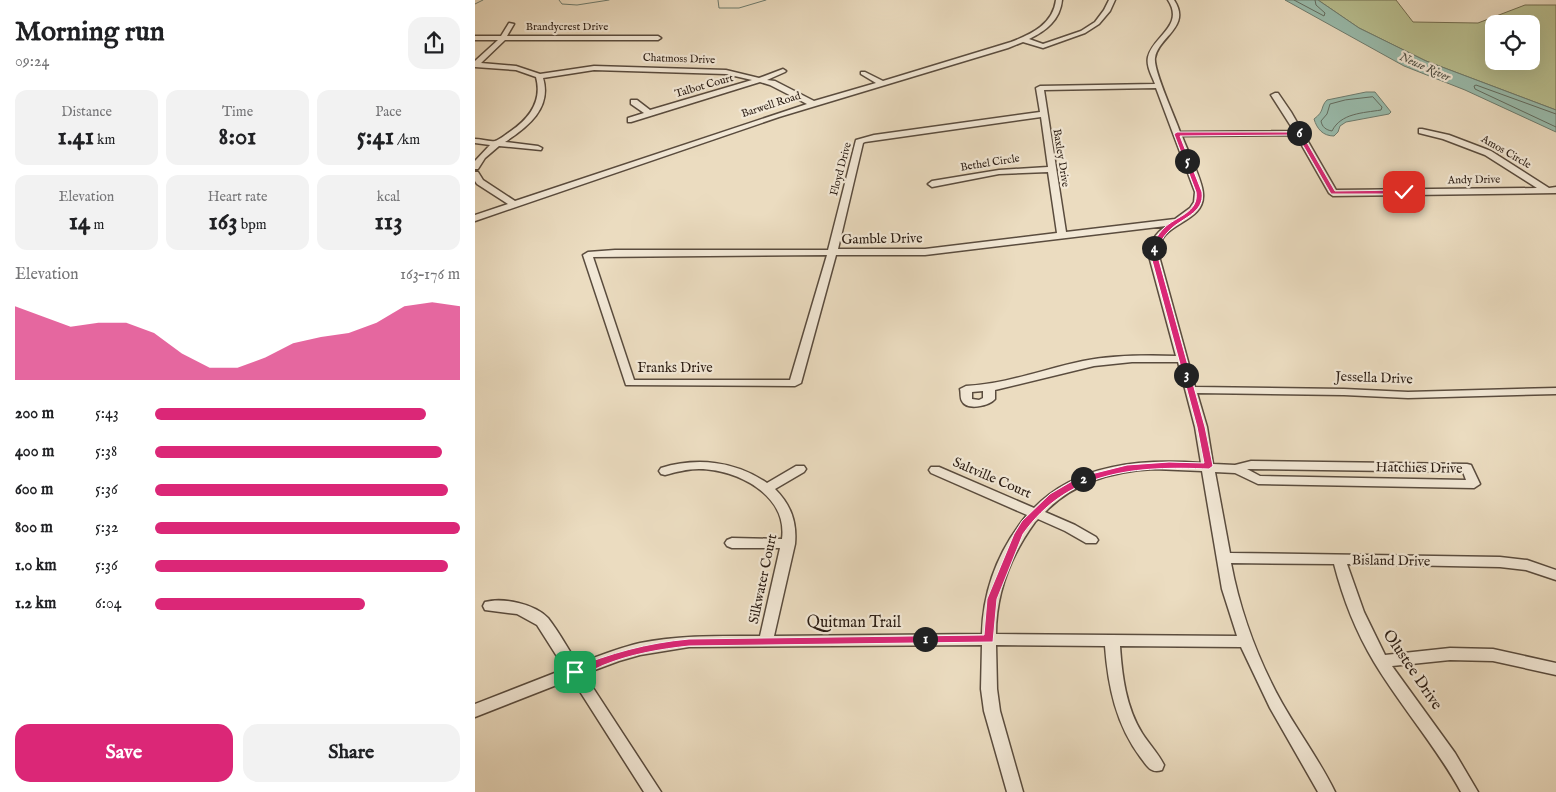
<!DOCTYPE html>
<html lang="en">
<head>
<meta charset="utf-8">
<style>
  body { margin:0; font-family:"IM FELL English",serif; background:#f2f2f2; color:#202124; height:100vh; display:flex; flex-direction:column; font-size:19px; white-space:nowrap }
  * { box-sizing:border-box; margin:0 }
  p { font-size:16px; color:#757577 }
  .icon { flex:none; width:28px; height:28px; fill:none; stroke:currentColor; stroke-width:2; stroke-linecap:round; stroke-linejoin:round }
  .map { position:relative; flex:1; overflow:hidden }
  .panel { display:flex; flex-direction:column; background:#fff; width:475px }
  .panel>* { flex:none }
  .controls { position:absolute; left:1010px; top:15px; display:grid; gap:10px }
  .controls a { display:grid; place-items:center; width:55px; height:55px; border-radius:10px; background:#fff; box-shadow:0 5px 20px #0002; font-size:25px }
  .pin { position:absolute; display:grid; place-items:center; width:42px; height:42px; color:#fff; margin:-21px; border-radius:10px; box-shadow:0 2px 8px #0006 }
  .km { position:absolute; width:25px; height:25px; margin:-12px; border-radius:50%; background:#222; color:#fff; font-size:14px; line-height:25px; text-align:center }
  .round { display:grid; place-items:center; flex:none; width:52px; height:52px; border-radius:15px; background:#f2f2f2 }
  .headline { display:flex; align-items:center; justify-content:space-between; height:85px; padding:0 15px }
  h1 { font-size:28px; font-weight:700; line-height:38px }
  .figures { display:grid; grid-template-columns:repeat(3,1fr); gap:8px; height:85px; padding:5px 15px }
  .figures div { display:grid; align-content:center; border-radius:12px; background:#f2f2f2; text-align:center }
  .figures b { font-size:25px; font-weight:700 }
  .figures small { font-size:14px; font-weight:400 }
  .figures p { font-size:14px }
  .chart { height:140px; padding:10px 15px }
  .chart p { display:flex; justify-content:space-between }
  .chart svg { width:100%; height:90px; margin-top:5px; fill:#db2777; opacity:.7 }
  .cta { display:flex; gap:10px; margin-top:auto; padding:10px 15px }
  .cta a { flex:1; height:58px; border-radius:15px; background:#db2777; color:#fff; font-size:20px; font-weight:700; line-height:58px; text-align:center }
  .cta a+a { background:#f2f2f2; color:#202124 }
  ul { padding:0 15px; list-style:none; font-size:16px }
  li { display:grid; grid-template-columns:80px 60px 1fr; align-items:center; height:38px }
  li i { height:12px; border-radius:6px; background:#db2777 }
  main { display:flex; flex:1; min-height:0 }
  .map>svg:first-child { display:block }
  .green { fill:#b9c091; stroke:#726e52; fill-rule:evenodd }
  .water { fill:#99bcad; stroke:#6d7c6f }
  .lines { fill:none; stroke-linecap:round; stroke-linejoin:round }
  .shore { stroke:#626c60; stroke-width:1 }
  .stream { stroke:#6d7c6f; stroke-width:1 }
  .minor-casing { stroke:#5a4c3e; stroke-width:3 }
  .minor { fill:#f2e8d6; fill-rule:evenodd }
  .route { fill:#db2777; stroke:#fff }
  .labels { text-anchor:middle; dominant-baseline:central; stroke-width:4.5; stroke-linejoin:round; paint-order:stroke }
  .far-street-label { font-size:11px; fill:#2a1c13; stroke:#f2e8d6 }
  .far-water-label { font-size:12px; font-style:italic; fill:#4b4c41; stroke:#f2e8d6 }
  .street-label { font-size:14px; fill:#2a1c13; stroke:#f2e8d6 }
  .near-street-label { font-size:16px; fill:#2a1c13; stroke:#f2e8d6 }
</style>
</head>
<body>
<main>
<section class="panel">
<div class="headline"><div><h1>Morning run</h1><p>09:24</p></div><a class="round"><svg class="icon" aria-label="share" viewBox="0 0 24 24"><path d="M12 15V3M7 8l5-5 5 5M5 13v7h14v-7"/></svg></a></div>
<div class="figures">
<div><p>Distance</p><b>1.41<small> km</small></b></div>
<div><p>Time</p><b>8:01</b></div>
<div><p>Pace</p><b>5:41<small> /km</small></b></div>
</div>
<div class="figures">
<div><p>Elevation</p><b>14<small> m</small></b></div>
<div><p>Heart rate</p><b>163<small> bpm</small></b></div>
<div><p>kcal</p><b>113</b></div>
</div>
<div class="chart"><p><span>Elevation</span>163–176 m</p>
<svg viewBox="0 0 160 44" preserveAspectRatio="none"><path d="M0 44V8L10 13L20 18L30 16L40 16L50 21L60 31L70 38L80 38L90 33L100 26L110 23L120 21L130 16L140 8L150 6L160 8V44z"/></svg>
</div>
<ul>
<li><b>200 m</b>5:43<i style="width:89%"></i></li>
<li><b>400 m</b>5:38<i style="width:94%"></i></li>
<li><b>600 m</b>5:36<i style="width:96%"></i></li>
<li><b>800 m</b>5:32<i style="width:100%"></i></li>
<li><b>1.0 km</b>5:36<i style="width:96%"></i></li>
<li><b>1.2 km</b>6:04<i style="width:69%"></i></li>
</ul>
<div class="cta"><a>Save</a><a>Share</a></div>
</section>
<div class="map">
<svg width="1081" height="792" viewBox="0 0 1081 792">
  <rect width="100%" height="100%" fill="#ebdcc0"/>
  <filter id="stains"><feTurbulence type="fractalNoise" baseFrequency=".004" numOctaves="4"/><feColorMatrix values="0 0 0 0 .2 0 0 0 0 .09 0 0 0 0 .02 0 0 0 .5 -.17"/></filter>
  <radialGradient id="worn" r=".72"><stop offset=".6" stop-color="#630" stop-opacity="0"/><stop offset="1" stop-color="#630" stop-opacity=".3"/></radialGradient>
  <path class="green" d="M843,0h78l17,22 65,1 47,-18h31v105l-130,-49 -67,-33zM1019,24h37v37h-37z"/>
  <g class="water">
    <polygon points="810,0 843,0 884,28 951,61 1081,110 1081,132 990,90 929,66"/>
    <path d="M891,92h9l16,20 -2,2 -43,8 -6,4 -2,6 -4,4c-11,0 -17,-7 -20,-17 11,-8 6,-12 13,-19z"/>
  </g>
  <g class="lines">
    <g class="shore">
      <polyline points="819,0 849,16 850,13 841,5 840,0"/>
      <path d="M898,97l9,10 -1,3c-18,3 -40,3 -49,21 -6,-1 -10,-4 -11,-10l6,-7 3,-10 15,-4z"/>
      <polyline points="1081,114 1001,85 999,86 1000,89 1081,127"/>
    </g>
    <g class="stream">
      <polyline points="84,0 87,4 102,5 134,0"/>
      <polyline points="243,0 244,8 264,8 291,0"/>
      <polyline points="0,4 8,0"/>
    </g>
    <g class="minor-casing">
      <g id="minor">
        <path d="M581,0h6c-2,20 -16,31 -33,39l14,5 38,-13 14,-9 9,-12 5,-10h6l-5,11 -11,13 -14,9 -42,15 -20,-6 -15,6 -229,69 -304,104v-6l33,-11 -31,-20 -2,-3v-9h3l5,8 32,21 292,-97 -37,-19 -10,-3 -129,40h-3v-4l16,-5 -13,-9v-4h6l13,10 102,-30 -26,-6 -132,-4 -51,8c9,30 -15,49 -38,64l33,4 4,2 -1,2 -42,-4 -14,12 -7,11h-3v-8l15,-16 -15,-2v-4c6,0 14,3 20,2 4,-1 10,-6 13,-8 20,-13 35,-31 28,-56l-20,-7 -41,-3v-6l23,-21h-23v-4h26l8,-13 5,1 -7,12h151l3,2 -3,2h-153l-24,23 35,3 24,8 54,-8 132,4 33,8 24,-9 3,2 -1,1 -18,8 8,1 39,20 62,-18 -15,-9v-2h4l18,9 128,-39c21,-8 42,-18 45,-42z"/>
        <path d="M693,0h6c18,27 -16,37 -19,58 -2,12 20,59 25,74l114,-1 -23,-36 4,-2h3l13,19 45,78 201,-2 -52,-33 -42,-16 -24,-6v-4h3l27,6 42,16 58,37 7,-1v6l-223,3 -4,-3 -33,-58 -114,1c5,14 21,45 21,58 2,27 -36,28 -43,50 -2,4 -1,9 -1,12l36,131 149,2 64,3 148,-4v6l-148,4 -64,-3 -147,-2 10,34 6,37 22,1 16,-4 216,3 4,1 9,19 -6,4 -216,-4 -23,-11 -20,-1 15,81 270,4 27,3 29,10v10l-30,-10 -26,-3 -153,-3 17,48 21,43 65,-7 43,1 63,14v12l-63,-14 -43,-1 -58,6 63,87 23,39h-17c-25,-46 -60,-85 -87,-130 -18,-30 -31,-63 -40,-98l-103,-1c9,48 27,97 51,140 17,30 38,58 53,89h-17l-48,-84 -29,-61 -121,-1c2,30 6,61 22,87 7,11 16,20 22,32l-2,5c-11,4 -15,-4 -21,-12 -25,-33 -33,-72 -36,-112l-109,-1 1,44 3,22 23,81h-16l-23,-81 -3,-22 1,-44 -293,2 -49,8 -21,6 -35,13 77,118h-17l-72,-113 -97,38v-13l90,-35 -28,-44 -20,-11 -32,-4 -2,-4 2,-4c18,-5 50,2 63,16 11,14 20,31 30,46 20,-8 41,-16 62,-21 40,-8 80,-7 120,-7l20,-88h-48l-5,-2 -2,-3 2,-3 5,-2 50,1c6,-44 -45,-70 -83,-70 -12,0 -23,3 -34,6l-4,-1 -2,-3 2,-3c36,-11 74,-7 106,15l29,-17h8l2,3 -2,3 -29,17c16,16 22,33 20,55l-21,92 208,-2c1,-44 17,-85 45,-119l-96,-42 -2,-3 2,-3h8l95,41c44,-45 108,-49 167,-45l-6,-36 -17,-65h-46l-38,4 -99,24v9c-6,7 -28,12 -33,2 -2,-3 -1,-9 -2,-12l6,-3c41,-2 78,-17 117,-25 31,-6 62,-6 93,-5l-27,-100c1,-14 6,-22 17,-30l-241,29h-89l-35,128 -6,3 -169,-1 -43,-130 5,-3 27,-2h213l28,-110 18,-5 166,-23 -4,-24 4,-2 115,-2c-3,-8 -9,-18 -7,-27 5,-21 37,-31 20,-57zM681,88l39,104 -1,10 -4,6 -15,11 -109,13 -22,-142zM566,117l7,50 -49,3 -67,11 -4,3 4,3 67,-13 49,-2 9,61 -132,16h-87l25,-106 2,-1zM352,255l-37,125h-156l-41,-123zM508,391v7l-4,2 -7,-1v-7zM679,469l48,2 20,118 15,47 -241,-2c0,-42 15,-79 39,-112l3,-3 27,12 21,12h10l2,-3 -2,-3 -21,-12 -30,-13c29,-30 68,-41 109,-43zM772,469l216,3 3,8 -206,-4z"/>
      </g>
    </g>
    <use href="#minor" class="minor"/>
  </g>
  <path class="route" d="M826,132l34,59 69,-1 3,2 -3,2h-73l-34,-59 -117,1 22,56c3,22 -22,26 -34,40 -6,6 -9,13 -11,21l48,174 8,39 -4,3c-72,-3 -141,1 -186,65l-26,65 -4,43 -304,4c-28,3 -58,8 -85,19 -8,3 -23,13 -33,10l-1,-3 1,-3c40,-16 75,-26 118,-30l295,-4 3,-36 27,-65 8,-13 28,-27 29,-17 48,-12 42,-3 35,1 -7,-36 -47,-174c2,-9 7,-18 14,-25 12,-12 35,-15 32,-36l-22,-58 3,-2z"/>
  <g class="labels">
    <g class="far-street-label">
      <text x="92" y="27">Brandycrest Drive</text>
      <text transform="translate(204 59) rotate(2)">Chatmoss Drive</text>
      <text transform="translate(229 86) rotate(-16)">Talbot Court</text>
      <text transform="translate(296 105) rotate(-18)">Barwell Road</text>
      <text transform="translate(1031 152) rotate(30)">Amos Circle</text>
      <text transform="translate(586 158) rotate(81)">Baxley Drive</text>
      <text transform="translate(515 163) rotate(-9)">Bethel Circle</text>
      <text transform="translate(366 169) rotate(-75)">Floyd Drive</text>
      <text transform="translate(999 180) rotate(-1)">Andy Drive</text>
    </g>
    <g class="far-water-label">
      <text transform="translate(950 67) rotate(24)">Neuse River</text>
    </g>
    <g class="street-label">
      <text transform="translate(407 239) rotate(-1)">Gamble Drive</text>
      <text x="200" y="368">Franks Drive</text>
      <text transform="translate(899 378) rotate(2)">Jessella Drive</text>
      <text transform="translate(944 468) rotate(1)">Hatchies Drive</text>
      <text transform="translate(517 478) rotate(23)">Saltville Court</text>
      <text transform="translate(916 561) rotate(1)">Bisland Drive</text>
      <text transform="translate(288 579) rotate(-78)">Silkwater Court</text>
    </g>
    <g class="near-street-label">
      <text x="379" y="623">Quitman Trail</text>
      <text transform="translate(937 670) rotate(56)">Olustee Drive</text>
    </g>
  </g>
  <rect width="100%" height="100%" filter="url(#stains)"/>
  <rect width="100%" height="100%" fill="url(#worn)"/>
</svg>
<div class="controls">
<a><svg class="icon" aria-label="locate" viewBox="0 0 24 24"><circle cx="12" cy="12" r="6"/><path d="M12 2v4M12 18v4M2 12h4M18 12h4"/></svg></a>
</div>
<div class="pin" style="left:100px;top:672px;background:#1e9e55"><svg class="icon" aria-label="arrive" viewBox="0 0 24 24"><path d="M6 21V4h12l-3 4 3 4H6"/></svg></div>
<div class="pin" style="left:929px;top:192px;background:#d93025"><svg class="icon" aria-label="check" viewBox="0 0 24 24"><path d="M5 12l5 5 9-10"/></svg></div>
<b class="km" style="left:450px;top:639px">1</b>
<b class="km" style="left:608px;top:479px">2</b>
<b class="km" style="left:711px;top:375px">3</b>
<b class="km" style="left:679px;top:248px">4</b>
<b class="km" style="left:712px;top:161px">5</b>
<b class="km" style="left:824px;top:133px">6</b>
</div>
</main>
</body>
</html>
